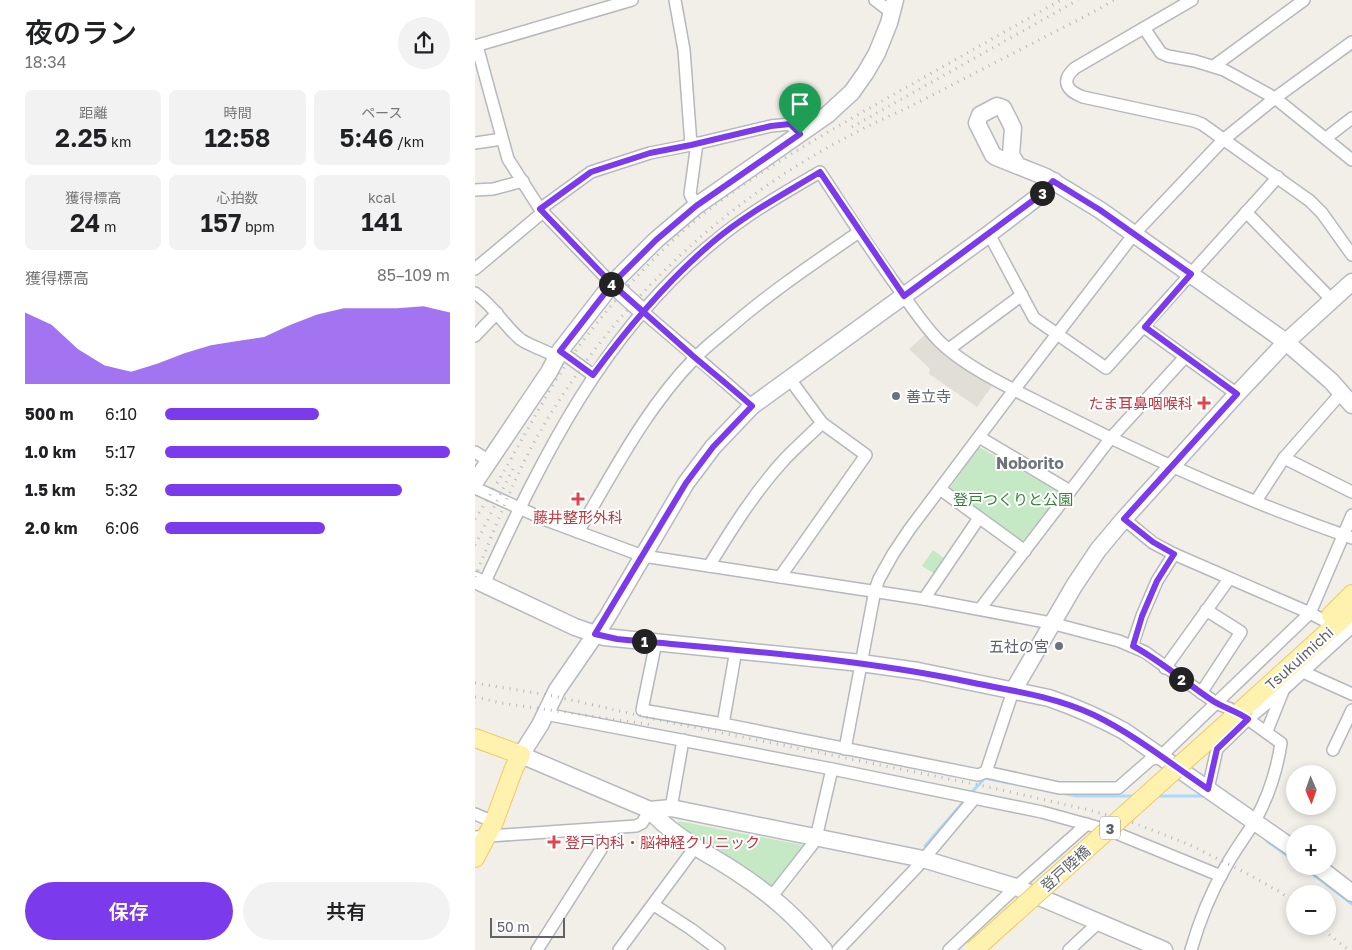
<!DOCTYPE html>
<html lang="ja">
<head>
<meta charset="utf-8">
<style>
  body { margin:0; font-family:"Golos Text","Noto Sans JP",sans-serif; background:#f2f2f2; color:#202124; height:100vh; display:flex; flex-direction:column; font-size:19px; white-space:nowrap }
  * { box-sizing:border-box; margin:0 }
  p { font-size:16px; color:#757577 }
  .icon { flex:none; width:28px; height:28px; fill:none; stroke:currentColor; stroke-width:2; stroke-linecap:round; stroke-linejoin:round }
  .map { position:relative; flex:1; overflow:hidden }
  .panel { display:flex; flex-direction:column; background:#fff; width:475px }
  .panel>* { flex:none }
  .needle { width:32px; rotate:178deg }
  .fabs { position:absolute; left:811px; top:765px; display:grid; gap:10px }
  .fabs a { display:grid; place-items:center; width:50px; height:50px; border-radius:50%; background:#fff; box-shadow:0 2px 8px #0003; font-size:25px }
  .scale { position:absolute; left:15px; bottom:12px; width:75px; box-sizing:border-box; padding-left:5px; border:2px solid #5f6368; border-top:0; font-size:14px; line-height:18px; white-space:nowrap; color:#5f6368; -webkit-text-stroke:4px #fff; paint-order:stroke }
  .pin { position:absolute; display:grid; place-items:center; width:42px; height:42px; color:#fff; margin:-51px -21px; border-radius:50% 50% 50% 0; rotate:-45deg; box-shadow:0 0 5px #0007 }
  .pin .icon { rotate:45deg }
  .km { position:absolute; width:25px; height:25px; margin:-12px; border-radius:50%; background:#222; color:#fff; font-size:14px; line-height:25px; text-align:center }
  .round { display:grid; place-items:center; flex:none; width:52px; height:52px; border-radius:26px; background:#f2f2f2 }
  .headline { display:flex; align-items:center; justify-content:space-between; height:85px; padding:0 25px }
  h1 { font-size:28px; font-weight:600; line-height:38px }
  .metrics { display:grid; grid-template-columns:repeat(3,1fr); gap:8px; height:85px; padding:5px 25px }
  .metrics div { display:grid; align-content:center; border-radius:8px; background:#f2f2f2; text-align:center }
  .metrics b { font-size:25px; font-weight:600 }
  .metrics small { font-size:14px; font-weight:400 }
  .metrics p { font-size:14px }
  .chart { height:140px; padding:10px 25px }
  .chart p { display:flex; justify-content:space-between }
  .chart svg { width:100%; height:90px; margin-top:5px; fill:#7c3aed; opacity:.7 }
  .primary-button { display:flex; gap:10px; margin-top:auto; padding:10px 25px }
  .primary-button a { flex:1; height:58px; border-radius:30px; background:#7c3aed; color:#fff; font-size:20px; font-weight:600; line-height:58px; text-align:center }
  .primary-button a+a { background:#f2f2f2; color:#202124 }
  ul { padding:0 25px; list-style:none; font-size:16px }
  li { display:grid; grid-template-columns:80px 60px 1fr; align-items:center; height:38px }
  li i { height:12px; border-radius:6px; background:#7c3aed }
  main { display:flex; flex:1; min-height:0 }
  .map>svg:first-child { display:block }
  .education { fill:#e1ded6 }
  .green { fill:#c5e8c5 }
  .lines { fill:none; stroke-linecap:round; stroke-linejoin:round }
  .stream { stroke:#aadaff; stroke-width:3 }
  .street-casing { stroke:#b5b8bc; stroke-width:14 }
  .secondary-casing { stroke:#b6babf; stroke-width:19 }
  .primary-casing { stroke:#f2c960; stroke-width:20 }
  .street { stroke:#fff; stroke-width:11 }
  .secondary { stroke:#fff; stroke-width:16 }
  .primary { stroke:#fff2af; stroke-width:18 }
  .rail { stroke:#b6b7b8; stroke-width:3; stroke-dasharray:1 6; stroke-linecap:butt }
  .primary-bridge-casing { stroke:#f2c960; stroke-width:20; stroke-linecap:butt }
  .primary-bridge { stroke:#fff2af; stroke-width:18 }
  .route-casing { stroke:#fff; stroke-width:10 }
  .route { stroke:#7c3aed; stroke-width:6 }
  .worship-dot { fill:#6b7280; stroke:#fff; stroke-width:2 }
  .health-dot { fill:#e0444e; stroke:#fff; stroke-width:2 }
  .labels { text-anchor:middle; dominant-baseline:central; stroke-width:4; stroke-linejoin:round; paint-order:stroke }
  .shield { fill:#fff; stroke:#8f9295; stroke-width:1 }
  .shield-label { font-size:14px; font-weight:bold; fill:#5f6368 }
  .worship-label { font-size:15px; fill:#5b616d; stroke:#fff; text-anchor:start }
  .health-label { font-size:15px; fill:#be3a42; stroke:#fff; text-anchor:end }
  .park-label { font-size:15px; fill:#348238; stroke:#fff }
  .street-label { font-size:15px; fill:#5f6368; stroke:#fff }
  .neighbourhood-label { font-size:16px; font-weight:bold; fill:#70757a; stroke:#fff }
</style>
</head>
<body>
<main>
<section class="panel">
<div class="headline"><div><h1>夜のラン</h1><p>18:34</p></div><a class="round"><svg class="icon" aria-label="share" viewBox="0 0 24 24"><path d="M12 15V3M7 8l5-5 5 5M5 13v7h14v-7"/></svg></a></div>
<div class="metrics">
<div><p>距離</p><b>2.25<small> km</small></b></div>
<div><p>時間</p><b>12:58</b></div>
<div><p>ペース</p><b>5:46<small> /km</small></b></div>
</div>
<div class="metrics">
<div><p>獲得標高</p><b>24<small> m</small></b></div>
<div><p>心拍数</p><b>157<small> bpm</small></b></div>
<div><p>kcal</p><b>141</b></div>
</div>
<div class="chart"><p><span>獲得標高</span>85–109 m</p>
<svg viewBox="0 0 160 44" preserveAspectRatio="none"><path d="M0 44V9L10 15L20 27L30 35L40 38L50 34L60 29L70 25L80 23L90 21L100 15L110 10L120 7L130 7L140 7L150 6L160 9V44z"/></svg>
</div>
<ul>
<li><b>500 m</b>6:10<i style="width:54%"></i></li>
<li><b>1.0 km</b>5:17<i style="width:100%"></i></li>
<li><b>1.5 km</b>5:32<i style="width:83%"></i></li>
<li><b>2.0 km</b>6:06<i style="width:56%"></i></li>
</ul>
<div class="primary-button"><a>保存</a><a>共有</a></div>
</section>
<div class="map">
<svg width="877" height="950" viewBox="0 0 877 950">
  <rect width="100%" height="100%" fill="#f1efe8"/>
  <polygon class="education" points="451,334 473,356 517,386 502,407 454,374 455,369 434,349"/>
  <g class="green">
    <polygon points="504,447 586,493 549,542 475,488"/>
    <polygon points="458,550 470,559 460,574 447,566"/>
    <polygon points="203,821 332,846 301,885 297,886 273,868 204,826"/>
  </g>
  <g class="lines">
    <g class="stream">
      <polyline points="586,793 602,796 660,796"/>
      <polyline points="495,794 510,778 534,783"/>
      <polyline points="681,796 728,796"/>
      <polyline points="792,841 820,861"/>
      <polyline points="450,846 491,799"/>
      <polyline points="827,866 877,904"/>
    </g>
    <g class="street-casing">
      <g id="street">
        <polyline points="200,0 209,50 216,145"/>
        <polyline points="400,0 417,13"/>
        <path d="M717,0l-117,68c-15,13 -8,23 8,29l111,24 8,3 108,77 12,12 30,42"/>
        <polyline points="669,28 686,53 693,56 720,61 749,70 800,98 877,160"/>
        <polyline points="0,46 157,0"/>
        <polyline points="2,46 33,159 65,209 137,284"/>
        <polyline points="739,66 829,0"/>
        <polyline points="851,138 877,118"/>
        <polyline points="0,143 27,139"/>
        <polyline points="0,190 18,189 48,181"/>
        <polyline points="221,206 215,194 222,143"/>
        <polyline points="65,209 116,172 175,153 216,145 296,126 315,124 325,134"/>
        <polyline points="771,212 857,300"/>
        <polyline points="514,234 559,318 631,368 803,177"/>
        <polyline points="0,269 68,212"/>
        <path d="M0,293c18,12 28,31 44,45 6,6 28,13 38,19"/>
        <path d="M168,312c36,31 74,62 109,94"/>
        <polyline points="669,327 762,394"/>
        <polyline points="0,336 22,313"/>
        <polyline points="474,349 547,295"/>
        <polyline points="85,351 118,375"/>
        <polyline points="504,437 595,491"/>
        <polyline points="0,452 14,461"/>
        <polyline points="809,458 877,492"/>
        <path d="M0,488l71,32 97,36 281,43 127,24 68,18 26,11 71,51 22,9 43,31c-4,27 -12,52 -25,76 -10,17 -22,32 -31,49 -15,26 -26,54 -34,82"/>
        <polyline points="465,489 550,551"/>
        <polyline points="781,501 809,458 867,392"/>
        <polyline points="649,519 678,543 699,554 835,613 850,621"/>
        <path d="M103,532c35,-59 68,-124 116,-173 10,-11 23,-21 34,-30 41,-36 86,-66 131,-97"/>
        <path d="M234,566c22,-36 45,-73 74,-105 12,-13 26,-25 39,-38"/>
        <polyline points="305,577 391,455 347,423 314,378"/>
        <path d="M9,584c58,-126 120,-254 231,-343 32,-27 69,-48 105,-69 25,38 49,76 76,113 14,19 27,40 44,57 28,27 75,48 110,66 98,50 199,94 302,130"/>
        <polyline points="449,599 504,518"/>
        <polyline points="505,609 635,439 710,357"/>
        <polyline points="181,642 167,710 248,724"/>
        <polyline points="657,646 667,616 682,581 699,554"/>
        <polyline points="261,650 248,724 503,775 511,772 584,788 643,788 675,760 686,756 835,613 877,515"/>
        <polyline points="690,668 754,579"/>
        <polyline points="828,672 877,694"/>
        <polyline points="726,693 766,632 731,610"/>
        <polyline points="70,714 357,769 567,812 636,831 746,876"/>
        <polyline points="792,731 808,691"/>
        <polyline points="370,749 400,590 404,579 418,554 434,530 539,390 659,234 748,140 800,98 877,42"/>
        <polyline points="858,750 877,710"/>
        <polyline points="511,772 538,691"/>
        <polyline points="733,789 742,749 773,719 808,690 877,627"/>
        <polyline points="196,808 208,740"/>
        <polyline points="0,814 19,822"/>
        <polyline points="0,837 161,826 167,823 175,810"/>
        <polyline points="297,896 337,845 341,838 357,769"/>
        <polyline points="179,905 216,929 244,950"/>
        <polyline points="62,950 139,829"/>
        <polyline points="144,950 221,846"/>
        <polyline points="363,950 442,867 499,799"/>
        <polyline points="474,950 541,887 612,824"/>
        <polyline points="594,950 624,922"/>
      </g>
    </g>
    <g class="secondary-casing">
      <g id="secondary">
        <polyline points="543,166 536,155 538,128 528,108 522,106 505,115 502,123 518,155 521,157 571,177 625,210 811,342 856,381 877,405"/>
        <polyline points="137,284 168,312"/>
        <polyline points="0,482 74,372 85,351 137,284 181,240 221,206 352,115 377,92 391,72 402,53 414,23 420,0"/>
        <path d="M0,580l100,47 29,10 257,26 57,8 131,27c26,9 51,20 75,33l171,119"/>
        <polyline points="538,691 599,586 623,550 649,519 762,394 811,342 877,282"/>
        <polyline points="175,810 196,808 448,859 541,887 689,950"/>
        <polyline points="842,866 877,893"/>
        <path d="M349,950c-29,-34 -52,-55 -89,-79 -28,-18 -64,-36 -85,-61l-129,-55 19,-30 17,-35 49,-71 80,-136 27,-36 39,-41 237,-172 50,-38 15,-15"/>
      </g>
    </g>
    <g class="primary-casing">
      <g id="primary">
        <polyline points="856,615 877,594"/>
        <polyline points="771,706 877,610"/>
        <polyline points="0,738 46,755 39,768 19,822 0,858"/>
      </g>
    </g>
    <use href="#street" class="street"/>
    <use href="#secondary" class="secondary"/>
    <use href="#primary" class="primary"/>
    <g class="rail">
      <polyline points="377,127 603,0"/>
      <path d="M0,519c26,-40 47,-81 71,-122 17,-30 38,-59 60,-85 32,-39 69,-77 109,-107 51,-38 106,-69 160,-100 62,-35 124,-70 186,-105"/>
      <polyline points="0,545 39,467"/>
      <path d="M0,577c18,-44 35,-89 57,-131 73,-133 185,-242 319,-311 22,-12 46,-22 68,-33 39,-20 77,-40 116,-60 26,-14 53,-26 79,-42"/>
      <polyline points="0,683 79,696 188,721 509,786 610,809 654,821 715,845 771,873 805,892 820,903"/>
      <polyline points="0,697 26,703 178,725"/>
      <polyline points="843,926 874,950"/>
    </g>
    <g class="primary-bridge-casing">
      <polyline id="primary-bridge" points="499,950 771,706"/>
    </g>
    <use href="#primary-bridge" class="primary-bridge"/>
  </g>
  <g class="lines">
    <g class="route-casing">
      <path id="route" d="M325,134l-104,72 -40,34 -44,44c27,24 54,48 81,72 20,17 40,33 59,50l-39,41 -27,36 -91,151 22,5c119,11 239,19 357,44 40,8 82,14 120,32 41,20 77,49 114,74l9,-40 31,-30c-11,-8 -24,-11 -35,-18 -27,-18 -52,-40 -80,-55l9,-30 15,-35 17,-27 -21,-12 -29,-23 113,-125 -92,-67 46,-53 -91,-64 -47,-29 -14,15 -135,100 -84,-124c-36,22 -74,42 -106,69 -46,39 -85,85 -121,134l-33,-24 52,-67 -72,-75 51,-37 59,-19 41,-8 80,-19 19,-2 10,10"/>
    </g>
    <use href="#route" class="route"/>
  </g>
  <g class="worship-dot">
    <circle cx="421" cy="396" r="5"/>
    <circle cx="584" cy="646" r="5"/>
  </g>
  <g class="health-dot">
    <path d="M726.5 395.5h5v5h5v5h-5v5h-5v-5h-5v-5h5z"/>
    <path d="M100.5 491.5h5v5h5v5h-5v5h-5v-5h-5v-5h5z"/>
    <path d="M76.5 834.5h5v5h5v5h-5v5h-5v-5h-5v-5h5z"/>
  </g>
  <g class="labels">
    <rect class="shield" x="625" y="816.5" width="20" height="23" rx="4"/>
    <g class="shield-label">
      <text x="635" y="828">3</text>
    </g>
    <g class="worship-label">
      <text x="431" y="396">善立寺</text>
      <text x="574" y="646" text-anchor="end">五社の宮</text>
    </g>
    <g class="health-label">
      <text x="718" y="403">たま耳鼻咽喉科</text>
      <text x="103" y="517" text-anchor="middle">藤井整形外科</text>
      <text x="90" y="842" text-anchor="start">登戸内科・脳神経クリニック</text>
    </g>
    <g class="park-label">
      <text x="538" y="499">登戸つくりと公園</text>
    </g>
    <g class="street-label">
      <text transform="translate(824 658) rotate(-42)">Tsukuimichi</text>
      <text transform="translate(590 868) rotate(-42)">登戸陸橋</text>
    </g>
    <g class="neighbourhood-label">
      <text x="555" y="463">Noborito</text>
    </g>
  </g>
</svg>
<div class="fabs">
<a><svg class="needle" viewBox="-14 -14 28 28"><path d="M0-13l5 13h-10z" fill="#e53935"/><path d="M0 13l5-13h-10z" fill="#757577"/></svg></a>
<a>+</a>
<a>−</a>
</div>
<div class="scale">50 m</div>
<div class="pin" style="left:325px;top:134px;background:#1e9e55"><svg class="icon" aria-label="arrive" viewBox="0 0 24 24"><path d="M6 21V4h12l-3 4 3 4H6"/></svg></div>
<b class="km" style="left:169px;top:641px">1</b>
<b class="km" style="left:706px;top:679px">2</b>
<b class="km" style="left:567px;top:193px">3</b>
<b class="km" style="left:136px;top:284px">4</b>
</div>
</main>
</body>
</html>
